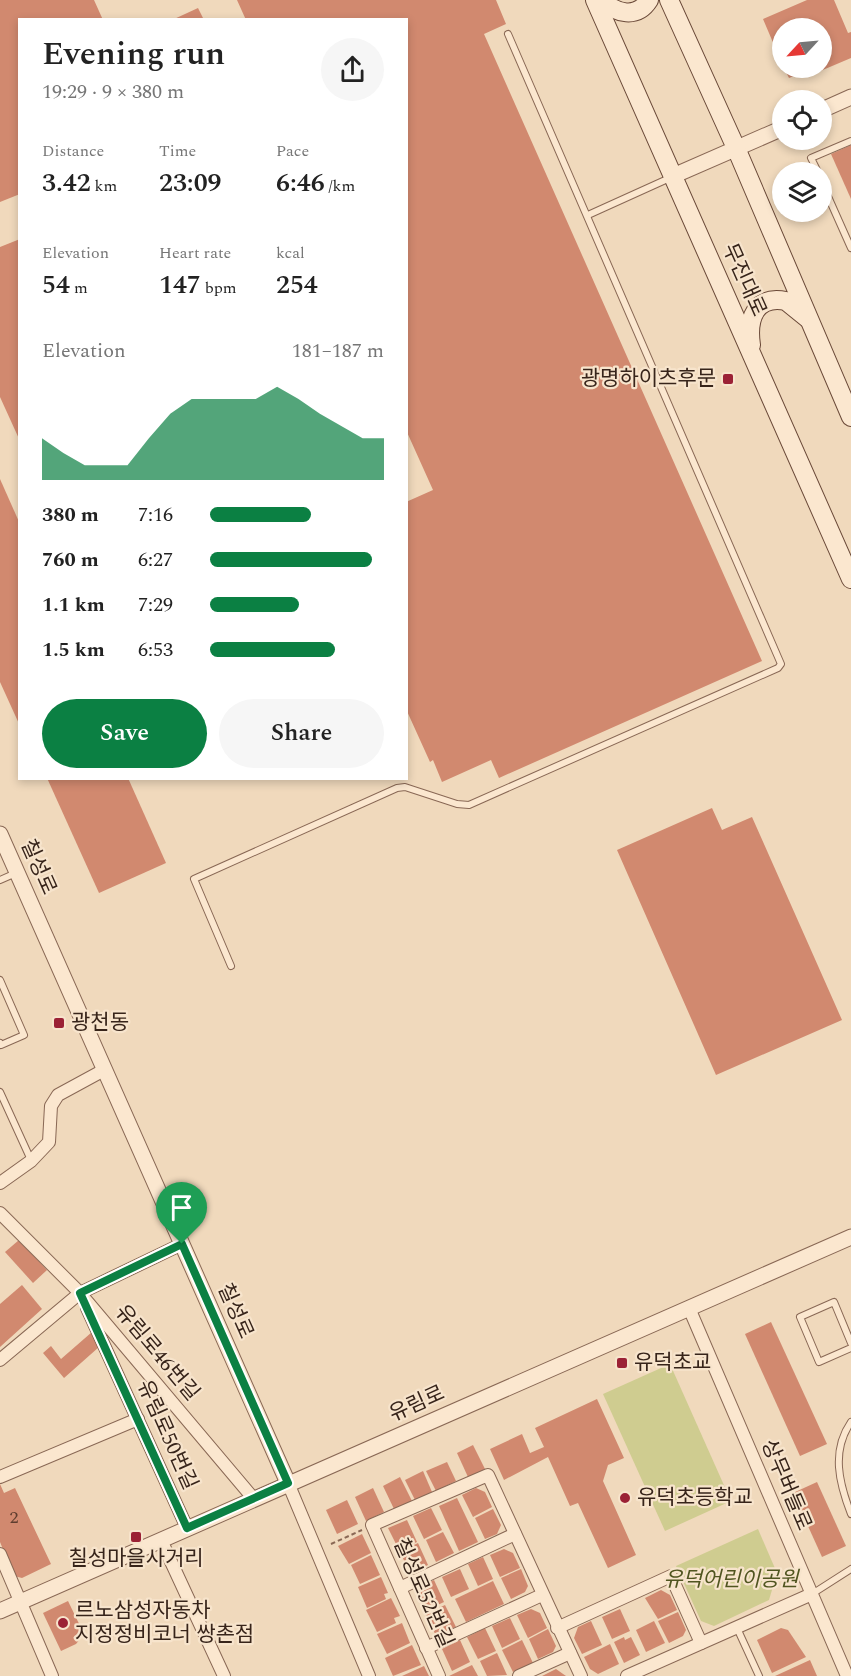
<!DOCTYPE html>
<html lang="en">
<head>
<meta charset="utf-8">
<style>
  body { margin:0; font-family:Spectral,"Noto Sans KR",serif; background:#f6f6f6; color:#222; height:100vh; display:flex; flex-direction:column; font-size:22px; white-space:nowrap }
  * { box-sizing:border-box; margin:0 }
  p { font-size:20px; color:#767676 }
  .icon { flex:none; width:33px; height:33px; fill:none; stroke:currentColor; stroke-width:2; stroke-linecap:round; stroke-linejoin:round }
  .map { position:relative; flex:1; overflow:hidden }
  .sheet { position:absolute; left:18px; top:18px; width:390px; height:762px; display:flex; flex-direction:column; background:#fff; border-radius:0px; box-shadow:0 3px 9px #0003 }
  .sheet>* { flex:none }
  .needle { width:39px; rotate:244deg }
  .buttons { position:absolute; left:772px; top:18px; display:grid; gap:12px }
  .buttons a { display:grid; place-items:center; width:60px; height:60px; border-radius:50%; background:#fff; box-shadow:0 3px 9px #0003; font-size:30px }
  .pin { position:absolute; display:grid; place-items:center; width:51px; height:51px; color:#fff; margin:-62px -26px; border-radius:50% 50% 50% 0; rotate:-45deg; box-shadow:0 0 6px #0007 }
  .pin .icon { rotate:45deg }
  .round { display:grid; place-items:center; flex:none; width:63px; height:63px; border-radius:32px; background:#f6f6f6 }
  .overview { display:flex; align-items:center; justify-content:space-between; height:102px; padding:0 24px }
  h1 { font-size:33px; font-weight:600; line-height:45px }
  .figures { display:grid; grid-template-columns:repeat(3,1fr); gap:9px; height:102px; padding:6px 24px }
  .figures div { display:grid; align-content:center }
  .figures b { font-size:26px; font-weight:600 }
  .figures small { font-size:16px; font-weight:400 }
  .figures p { font-size:16px }
  .chart { height:168px; padding:12px 24px }
  .chart p { display:flex; justify-content:space-between }
  .chart svg { width:100%; height:108px; margin-top:6px; fill:#0b8043; opacity:.7 }
  .button { display:flex; gap:12px; margin-top:auto; padding:12px 24px }
  .button a { flex:1; height:69px; border-radius:36px; background:#0b8043; color:#fff; font-size:24px; font-weight:600; line-height:69px; text-align:center }
  .button a+a { background:#f6f6f6; color:#222 }
  ul { padding:0 24px; list-style:none; font-size:20px }
  li { display:grid; grid-template-columns:96px 72px 1fr; align-items:center; height:45px }
  li i { height:15px; border-radius:8px; background:#0b8043 }
  .map>svg:first-child { display:block }
  .green { fill:#cfcc90 }
  .building { fill:#d1896f }
  .lines { fill:none; stroke-linecap:round; stroke-linejoin:round }
  .service-casing { stroke:#896855; stroke-width:8 }
  .minor-casing { stroke:#896855; stroke-width:14 }
  .tertiary-casing { stroke:#896855; stroke-width:17 }
  .secondary-casing { stroke:#6a4938; stroke-width:20 }
  .path { stroke:#896855; stroke-width:2; stroke-dasharray:4.5 3; stroke-linecap:butt }
  .service { stroke:#fbe7cf; stroke-width:6 }
  .minor { stroke:#fbe7cf; stroke-width:12 }
  .tertiary { stroke:#fbe7cf; stroke-width:15 }
  .secondary { stroke:#fbe7cf; stroke-width:18 }
  .route-casing { stroke:#fff; stroke-width:12 }
  .route { stroke:#0b8043; stroke-width:8 }
  .poi-dot { fill:#9b2135; stroke:#f7e4cc; stroke-width:2 }
  .labels { text-anchor:middle; dominant-baseline:central; stroke-width:4.5; stroke-linejoin:round; paint-order:stroke }
  .number-label { font-size:18px; fill:#5e3d2f }
  .street-label { font-size:21px; fill:#37241a; stroke:#f7e4cc }
  .poi-label { font-size:21px; fill:#37241a; stroke:#f7e4cc; text-anchor:start }
  .park-label { font-size:21px; font-style:italic; fill:#505520; stroke:#f7e4cc }
</style>
</head>
<body>
<div class="map">
<svg width="851" height="1676" viewBox="0 0 851 1676">
  <rect width="100%" height="100%" fill="#f0d9bc"/>
  <g class="green">
    <polygon points="670,1364 731,1501 665,1531 603,1394"/>
    <polygon points="758,1529 777,1573 769,1600 714,1626 701,1621 676,1566"/>
  </g>
  <g class="building">
    <polygon points="0,0 94,0 103,20 20,20 20,194 0,202"/>
    <polygon points="237,0 496,0 506,24 484,34 762,661 499,778 491,760 442,782 433,760 430,762 406,709 406,502 433,490 406,430 406,20 246,20"/>
    <polygon points="807,0 834,0 848,33 851,32 851,58 818,72 815,68 822,68 822,28 783,28 783,66 763,19"/>
    <polygon points="198,8 204,20 172,20"/>
    <polygon points="784,68 814,68 789,78"/>
    <polygon points="851,145 851,199 831,154"/>
    <polygon points="20,239 20,441 0,397 0,247"/>
    <polygon points="0,479 20,524 20,726 0,682"/>
    <polygon points="47,778 128,778 166,863 99,893"/>
    <polygon points="712,808 722,830 752,817 842,1020 716,1075 617,850"/>
    <polygon points="19,1240 47,1270 33,1283 5,1252"/>
    <polygon points="22,1285 42,1309 0,1347 0,1304"/>
    <polygon points="771,1322 827,1444 800,1456 745,1334"/>
    <polygon points="92,1332 99,1347 64,1378 43,1353 51,1346 61,1359"/>
    <polygon points="597,1399 624,1458 608,1465 603,1481 636,1555 608,1568 578,1503 570,1506 548,1457 504,1480 490,1449 522,1434 530,1453 544,1447 535,1428"/>
    <polygon points="473,1445 485,1469 468,1477 457,1453"/>
    <polygon points="447,1462 456,1481 436,1491 426,1471"/>
    <polygon points="423,1471 432,1492 415,1500 405,1480"/>
    <polygon points="400,1477 412,1501 394,1509 383,1486"/>
    <polygon points="817,1482 846,1546 822,1557 793,1493"/>
    <polygon points="0,1484 4,1493 15,1488 51,1564 22,1578 14,1576 0,1542"/>
    <polygon points="373,1488 384,1512 366,1521 355,1497"/>
    <polygon points="476,1488 485,1492 492,1507 473,1517 462,1495"/>
    <polygon points="457,1498 478,1542 459,1551 439,1506"/>
    <polygon points="347,1500 358,1524 337,1534 326,1510"/>
    <polygon points="431,1508 442,1530 424,1539 413,1516"/>
    <polygon points="493,1509 501,1525 497,1534 485,1539 475,1518"/>
    <polygon points="407,1520 417,1542 399,1550 388,1528"/>
    <polygon points="443,1532 454,1553 436,1562 426,1540"/>
    <polygon points="362,1534 371,1553 349,1564 338,1546"/>
    <polygon points="418,1543 428,1565 410,1573 400,1552"/>
    <polygon points="504,1549 513,1553 520,1568 500,1577 490,1555"/>
    <polygon points="371,1555 380,1575 360,1584 351,1565"/>
    <polygon points="483,1557 493,1579 478,1586 468,1564"/>
    <polygon points="460,1569 469,1589 451,1597 442,1577"/>
    <polygon points="521,1569 528,1586 525,1592 511,1599 501,1578"/>
    <polygon points="381,1577 388,1593 384,1594 386,1599 367,1608 358,1587"/>
    <polygon points="434,1580 444,1602 425,1611 415,1589"/>
    <polygon points="493,1581 504,1604 466,1622 455,1599"/>
    <polygon points="661,1590 670,1595 677,1610 658,1619 645,1598"/>
    <polygon points="391,1598 400,1616 394,1618 396,1623 377,1632 366,1610"/>
    <polygon points="68,1601 84,1634 76,1644 61,1651 43,1613"/>
    <polygon points="445,1605 456,1627 436,1636 426,1614"/>
    <polygon points="531,1609 540,1613 547,1628 528,1638 517,1615"/>
    <polygon points="620,1609 630,1631 612,1639 602,1617"/>
    <polygon points="678,1612 686,1630 683,1636 669,1643 658,1621"/>
    <polygon points="510,1618 520,1639 502,1648 492,1626"/>
    <polygon points="591,1621 602,1645 582,1654 574,1638 578,1627"/>
    <polygon points="654,1621 665,1643 646,1652 636,1630"/>
    <polygon points="402,1623 410,1643 387,1654 377,1634"/>
    <polygon points="485,1628 496,1651 478,1659 467,1637"/>
    <polygon points="781,1628 788,1630 806,1657 772,1673 757,1640"/>
    <polygon points="548,1629 556,1646 553,1652 538,1659 529,1639"/>
    <polygon points="624,1637 625,1640 631,1637 640,1655 624,1663 614,1642"/>
    <polygon points="460,1640 470,1662 452,1671 442,1649"/>
    <polygon points="522,1640 533,1663 513,1672 502,1650"/>
    <polygon points="610,1644 619,1664 598,1674 590,1669 584,1657"/>
    <polygon points="412,1645 421,1665 393,1676 385,1658"/>
    <polygon points="497,1653 507,1675 487,1676 480,1661"/>
    <polygon points="810,1660 817,1676 775,1676"/>
    <polygon points="472,1665 478,1676 449,1676"/>
    <polygon points="424,1666 429,1676 402,1676"/>
    <polygon points="556,1669 566,1676 542,1676"/>
  </g>
  <g class="lines">
    <g class="service-casing">
      <g id="service">
        <polyline points="818,172 811,158 851,141"/>
        <polyline points="822,183 851,248"/>
        <polyline points="588,215 672,177"/>
        <polyline points="0,880 16,873"/>
        <polyline points="231,966 194,879 397,788 405,787 457,804 469,805 778,668 781,664 508,34"/>
        <polyline points="0,980 24,1035 1,1045 0,1043"/>
        <polyline points="0,1092 31,1160"/>
        <polyline points="851,1343 834,1302 800,1317 819,1362 851,1348"/>
        <path d="M851,1422c-20,29 -12,61 0,92"/>
        <polyline points="812,1594 851,1569"/>
        <polyline points="737,1628 759,1676"/>
      </g>
    </g>
    <g class="minor-casing">
      <g id="minor">
        <polyline points="0,1183 31,1161 49,1142 51,1106 58,1095 104,1070"/>
        <polyline points="0,1213 80,1293 253,1498"/>
        <polyline points="87,1308 187,1528"/>
        <polyline points="689,1308 847,1676"/>
        <polyline points="0,1360 80,1293 182,1244"/>
        <polyline points="0,1477 138,1419"/>
        <polyline points="288,1483 369,1676"/>
        <polyline points="161,1540 224,1676"/>
        <polyline points="0,1554 52,1676"/>
        <polyline points="400,1588 515,1534"/>
        <polyline points="557,1628 671,1576 701,1643"/>
        <polyline points="426,1648 542,1595"/>
        <polyline points="439,1676 372,1525 488,1475 581,1676"/>
        <polyline points="519,1676 570,1653"/>
        <polyline points="627,1676 812,1594"/>
      </g>
    </g>
    <g class="tertiary-casing">
      <g id="tertiary">
        <polyline points="822,110 851,97"/>
        <polyline points="673,176 783,128"/>
        <polyline points="0,834 288,1483"/>
        <polyline points="0,1611 851,1237"/>
      </g>
    </g>
    <g class="secondary-casing">
      <g id="secondary">
        <polyline points="595,0 851,579"/>
        <path d="M602,0c14,14 35,19 47,0"/>
        <polyline points="669,0 736,148 851,417"/>
        <path d="M751,345c-4,-27 5,-50 35,-44l21,17"/>
      </g>
    </g>
    <polyline class="path" points="331,1544 362,1530"/>
    <use href="#service" class="service"/>
    <use href="#minor" class="minor"/>
    <use href="#tertiary" class="tertiary"/>
    <use href="#secondary" class="secondary"/>
  </g>
  <g class="lines">
    <g class="route-casing">
      <polygon id="route" points="182,1244 288,1483 187,1528 80,1293"/>
    </g>
    <use href="#route" class="route"/>
  </g>
  <g class="poi-dot">
    <rect x="722" y="373" width="12" height="12" rx="3"/>
    <rect x="53" y="1017" width="12" height="12" rx="3"/>
    <rect x="616" y="1357" width="12" height="12" rx="3"/>
    <circle cx="625" cy="1498" r="6"/>
    <rect x="130" y="1531" width="12" height="12" rx="3"/>
    <circle cx="63" cy="1623" r="6"/>
  </g>
  <g class="labels">
    <g class="number-label">
      <text x="14" y="1517">2</text>
    </g>
    <g class="street-label">
      <text transform="translate(744 280) rotate(66)">무진대로</text>
      <text transform="translate(38 867) rotate(66)">칠성로</text>
      <text transform="translate(235 1311) rotate(66)">칠성로</text>
      <text transform="translate(157 1353) rotate(50)">유림로46번길</text>
      <text transform="translate(417 1404) rotate(-24)">유림로</text>
      <text transform="translate(167 1435) rotate(66)">유림로50번길</text>
      <text transform="translate(786 1485) rotate(67)">상무버들로</text>
      <text transform="translate(423 1593) rotate(66)">칠성로52번길</text>
    </g>
    <g class="poi-label">
      <text x="716" y="379" text-anchor="end">광명하이츠후문</text>
      <text x="71" y="1023">광천동</text>
      <text x="634" y="1363">유덕초교</text>
      <text x="637" y="1498">유덕초등학교</text>
      <text x="136" y="1559" text-anchor="middle">칠성마을사거리</text>
      <text x="75" y="1611">르노삼성자동차<tspan x="75" dy="24">지정정비코너 쌍촌점</tspan></text>
    </g>
    <g class="park-label">
      <text x="731" y="1580">유덕어린이공원</text>
    </g>
  </g>
</svg>
<div class="buttons">
<a><svg class="needle" viewBox="-14 -14 28 28"><path d="M0-13l5 13h-10z" fill="#e53935"/><path d="M0 13l5-13h-10z" fill="#767676"/></svg></a>
<a><svg class="icon" aria-label="locate" viewBox="0 0 24 24"><circle cx="12" cy="12" r="6"/><path d="M12 2v4M12 18v4M2 12h4M18 12h4"/></svg></a>
<a><svg class="icon" aria-label="layers" viewBox="0 0 24 24"><path d="M12 4l9 5-9 5-9-5zM3 14l9 5 9-5"/></svg></a>
</div>
<div class="pin" style="left:182px;top:1244px;background:#1e9e55"><svg class="icon" aria-label="arrive" viewBox="0 0 24 24"><path d="M6 21V4h12l-3 4 3 4H6"/></svg></div>
<section class="sheet">
<div class="overview"><div><h1>Evening run</h1><p>19:29 · 9 × 380 m</p></div><a class="round"><svg class="icon" aria-label="share" viewBox="0 0 24 24"><path d="M12 15V3M7 8l5-5 5 5M5 13v7h14v-7"/></svg></a></div>
<div class="figures">
<div><p>Distance</p><b>3.42<small> km</small></b></div>
<div><p>Time</p><b>23:09</b></div>
<div><p>Pace</p><b>6:46<small> /km</small></b></div>
</div>
<div class="figures">
<div><p>Elevation</p><b>54<small> m</small></b></div>
<div><p>Heart rate</p><b>147<small> bpm</small></b></div>
<div><p>kcal</p><b>254</b></div>
</div>
<div class="chart"><p><span>Elevation</span>181–187 m</p>
<svg viewBox="0 0 160 44" preserveAspectRatio="none"><path d="M0 44V27L10 33L20 38L30 38L40 38L50 27L60 17L70 11L80 11L90 11L100 11L110 6L120 11L130 17L140 22L150 27L160 27V44z"/></svg>
</div>
<ul>
<li><b>380 m</b>7:16<i style="width:58%"></i></li>
<li><b>760 m</b>6:27<i style="width:93%"></i></li>
<li><b>1.1 km</b>7:29<i style="width:51%"></i></li>
<li><b>1.5 km</b>6:53<i style="width:72%"></i></li>
</ul>
<div class="button"><a>Save</a><a>Share</a></div>
</section>
</div>
</body>
</html>
